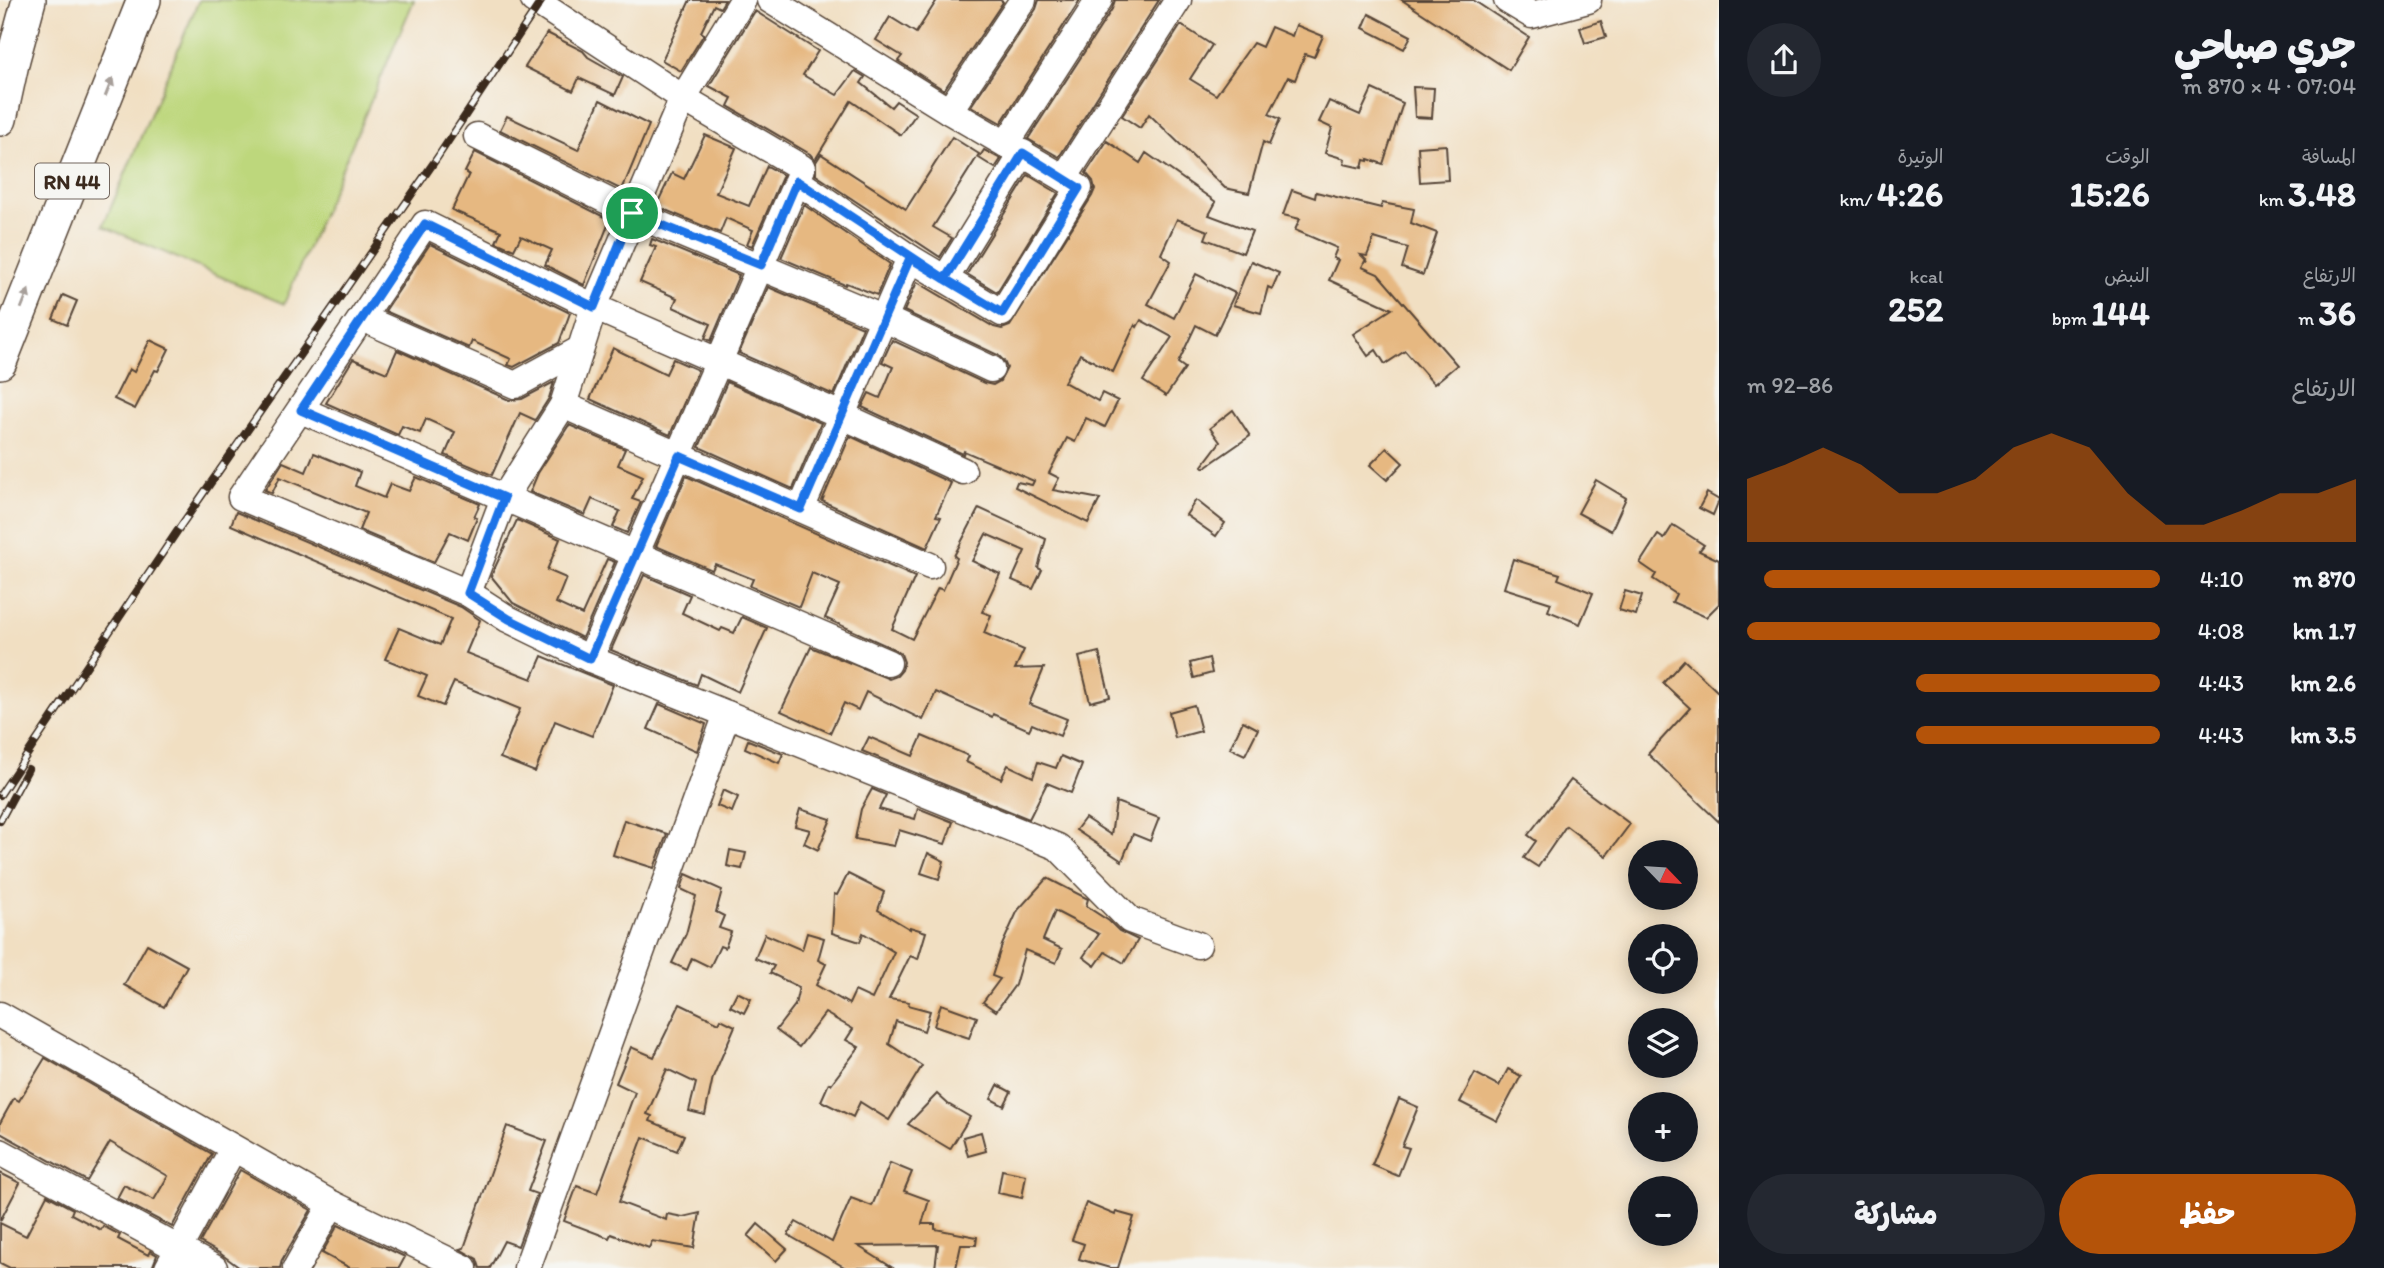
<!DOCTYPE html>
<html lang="ar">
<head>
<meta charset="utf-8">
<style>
  body { margin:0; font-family:Itim,"Playpen Sans Arabic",sans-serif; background:#242831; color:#f1f3f6; direction:rtl; height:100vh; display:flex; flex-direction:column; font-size:26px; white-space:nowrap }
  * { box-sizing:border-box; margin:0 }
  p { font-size:23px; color:#9ea1a6 }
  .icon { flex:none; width:38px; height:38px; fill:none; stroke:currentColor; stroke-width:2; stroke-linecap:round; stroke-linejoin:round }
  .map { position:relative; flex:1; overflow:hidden; direction:ltr }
  .panel { display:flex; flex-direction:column; background:#171b24; width:665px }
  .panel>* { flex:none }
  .needle { width:46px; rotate:115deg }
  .fabs { position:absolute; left:1628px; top:840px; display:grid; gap:14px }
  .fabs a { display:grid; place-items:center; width:70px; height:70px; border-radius:50%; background:#171b24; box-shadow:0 4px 18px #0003; font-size:35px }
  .pin { position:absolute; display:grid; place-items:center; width:60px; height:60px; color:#fff; margin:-30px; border:4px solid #fff; border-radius:50%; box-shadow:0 2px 7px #0007 }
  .round { display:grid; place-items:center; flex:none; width:74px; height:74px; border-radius:37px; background:#242831 }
  .overview { display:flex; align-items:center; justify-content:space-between; height:119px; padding:0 28px }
  h1 { font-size:38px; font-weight:800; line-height:52px }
  .stats { display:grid; grid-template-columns:repeat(3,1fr); gap:10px; height:119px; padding:7px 28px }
  .stats div { display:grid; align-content:center }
  .stats b { font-size:35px; font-weight:800 }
  .stats small { font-size:19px; font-weight:400 }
  .stats p { font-size:19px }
  .chart { height:196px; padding:14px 28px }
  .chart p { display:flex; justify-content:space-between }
  .chart svg { width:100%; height:126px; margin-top:7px; fill:#b45309; opacity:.7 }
  .button { display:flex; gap:14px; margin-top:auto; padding:14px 28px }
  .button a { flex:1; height:80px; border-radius:42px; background:#b45309; color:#fff; font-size:28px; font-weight:800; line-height:80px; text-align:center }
  .button a+a { background:#242831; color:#f1f3f6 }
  ul { padding:0 28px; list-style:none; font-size:23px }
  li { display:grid; grid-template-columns:112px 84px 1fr; align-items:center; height:52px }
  li i { height:18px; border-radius:9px; background:#b45309 }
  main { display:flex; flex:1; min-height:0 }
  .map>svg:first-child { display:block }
  .green { fill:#bdd77c; stroke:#7c804d; stroke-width:2 }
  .building { fill:#e6b881 }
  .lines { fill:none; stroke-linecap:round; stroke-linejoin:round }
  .minor-casing { stroke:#564537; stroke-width:29 }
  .major-casing { stroke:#564537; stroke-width:36 }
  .minor { stroke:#fff; stroke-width:26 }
  .major { stroke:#fff; stroke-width:33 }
  .rail-casing { stroke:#3b2a1e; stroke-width:8 }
  .rail { stroke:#f6f6f2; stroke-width:5; stroke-dasharray:16; stroke-linecap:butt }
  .oneway { fill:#a79f9a }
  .route-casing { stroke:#fff; stroke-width:14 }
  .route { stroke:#1a73e8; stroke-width:9 }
  .labels { text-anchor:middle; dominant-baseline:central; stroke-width:5; stroke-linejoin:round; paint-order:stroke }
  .shield { fill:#f6f6f2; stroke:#73675e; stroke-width:2 }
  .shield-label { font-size:21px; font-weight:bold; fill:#3b2a1e }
</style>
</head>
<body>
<main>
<section class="panel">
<div class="overview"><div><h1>جري صباحي</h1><p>07:04 · 4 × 870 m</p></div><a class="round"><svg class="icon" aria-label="share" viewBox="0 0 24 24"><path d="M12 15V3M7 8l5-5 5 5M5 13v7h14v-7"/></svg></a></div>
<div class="stats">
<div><p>المسافة</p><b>3.48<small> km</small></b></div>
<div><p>الوقت</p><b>15:26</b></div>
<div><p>الوتيرة</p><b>4:26<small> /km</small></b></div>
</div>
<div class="stats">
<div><p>الارتفاع</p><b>36<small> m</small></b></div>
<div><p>النبض</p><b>144<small> bpm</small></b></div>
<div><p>kcal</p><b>252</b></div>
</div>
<div class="chart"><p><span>الارتفاع</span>86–92 m</p>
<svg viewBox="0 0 160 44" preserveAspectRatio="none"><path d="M0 44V22L10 17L20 11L30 17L40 27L50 27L60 22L70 11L80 6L90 11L100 27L110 38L120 38L130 33L140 27L150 27L160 22V44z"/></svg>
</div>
<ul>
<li><b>870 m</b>4:10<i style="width:96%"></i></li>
<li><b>1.7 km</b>4:08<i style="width:100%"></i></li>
<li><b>2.6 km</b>4:43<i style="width:59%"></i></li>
<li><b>3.5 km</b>4:43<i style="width:59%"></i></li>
</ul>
<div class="button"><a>حفظ</a><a>مشاركة</a></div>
</section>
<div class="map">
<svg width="1719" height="1268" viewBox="0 0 1719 1268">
  <rect width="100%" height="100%" fill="#f6f6f2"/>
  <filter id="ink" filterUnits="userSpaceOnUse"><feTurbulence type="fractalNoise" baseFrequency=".0143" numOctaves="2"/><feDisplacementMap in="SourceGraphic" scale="14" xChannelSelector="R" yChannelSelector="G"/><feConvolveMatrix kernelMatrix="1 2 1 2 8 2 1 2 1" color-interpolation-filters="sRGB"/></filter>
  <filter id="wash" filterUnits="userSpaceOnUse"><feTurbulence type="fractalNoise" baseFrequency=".00686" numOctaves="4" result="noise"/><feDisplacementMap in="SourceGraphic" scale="28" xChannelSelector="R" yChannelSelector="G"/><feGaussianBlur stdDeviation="1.57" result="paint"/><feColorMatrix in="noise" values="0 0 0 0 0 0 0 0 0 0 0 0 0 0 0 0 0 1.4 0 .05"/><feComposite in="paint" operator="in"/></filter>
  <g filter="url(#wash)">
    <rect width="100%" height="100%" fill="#f1dfc2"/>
    <polygon class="green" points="199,0 414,0 284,304 103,226"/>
    <g id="blocks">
      <g class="building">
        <polygon points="690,0 725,0 720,8 714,5 701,32 704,34 681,71 662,60"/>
        <polygon points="937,0 1000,0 1003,2 944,90 898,61 902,56 876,40 890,17 916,33"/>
        <polygon points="1039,0 1080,0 1001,123 971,106 1036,9"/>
        <polygon points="1115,0 1159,0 1059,157 1028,139 1112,9"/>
        <polygon points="1402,0 1473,0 1529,37 1509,70"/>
        <polygon points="755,11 818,51 803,75 837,95 855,71 865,77 861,83 891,107 896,101 916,114 901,135 851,101 815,160 810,154 728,106 732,98 709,86"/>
        <polygon points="1369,14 1411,36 1404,49 1363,28"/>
        <polygon points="1601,21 1606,37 1585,43 1580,28"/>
        <polygon points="1181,25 1212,45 1190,79 1216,95 1253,43 1262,47 1271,27 1292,36 1296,25 1323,36 1314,57 1305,54 1295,80 1288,77 1269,114 1280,119 1269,145 1263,142 1249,193 1225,188 1149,114 1140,128 1122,116"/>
        <polygon points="547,33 583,51 588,57 623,77 615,95 579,78 573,91 525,67"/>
        <polygon points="1413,87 1434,88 1432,118 1415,117"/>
        <polygon points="1372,89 1403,103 1383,164 1368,159 1368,161 1364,160 1362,168 1344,164 1345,159 1325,153 1332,128 1319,122 1329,101 1360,115"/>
        <polygon points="600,100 649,125 622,190 500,130 507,116 578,150"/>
        <polygon points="705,135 736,148 716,193 749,206 767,166 783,175 752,246 747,244 753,230 726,218 720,233 656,206 672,173 684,179"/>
        <polygon points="952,137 979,154 933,227 952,238 940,257 816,175 816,162 821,154 906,209"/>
        <polygon points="1107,141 1140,163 1146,153 1216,202 1209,215 1252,231 1243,253 1205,239 1208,231 1177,219 1161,254 1171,261 1148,304 1174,318 1196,274 1235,293 1215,335 1196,325 1178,363 1185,368 1166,396 1143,381 1172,337 1141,320 1137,327 1135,325 1113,372 1080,354 1064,382 1098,401 1102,393 1118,401 1105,427 1086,418 1075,442 1067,438 1049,473 1059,478 1053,490 1100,499 1088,523 1015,487 1017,482 1032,485 1034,481 964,451 963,454 862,407 869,393 880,398 893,367 882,362 892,340 984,383 993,385 1000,381 1007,368 1004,361 998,355 904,311 917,282 994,327 1002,329 1010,326 1092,196 1095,189 1093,181 1086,173"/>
        <polygon points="1446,145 1448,180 1420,182 1418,147"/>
        <polygon points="984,150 1001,159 995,168 979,158"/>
        <polygon points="475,152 610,220 584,285 545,265 552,250 521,236 514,250 496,242 501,231 452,210 469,174 465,172"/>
        <polygon points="1028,175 1058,193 997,292 967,274"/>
        <polygon points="1292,190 1315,198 1316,192 1381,208 1382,203 1414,209 1411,223 1437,233 1423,275 1402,268 1408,248 1374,238 1367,256 1361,255 1368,262 1365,261 1362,267 1378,274 1457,365 1434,384 1405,351 1385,364 1376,350 1368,356 1353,334 1392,309 1329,280 1338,260 1333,258 1337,248 1295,230 1300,219 1283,215"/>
        <polygon points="804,205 890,264 877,295 846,283 845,285 781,258"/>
        <polygon points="652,239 739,275 711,341 705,338 711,324 673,307 677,298 640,282 656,247 650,245"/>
        <polygon points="430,244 570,313 559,343 514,367 508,365 511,359 472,341 469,348 385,311"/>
        <polygon points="1251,261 1279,273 1272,289 1268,287 1261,313 1233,305"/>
        <polygon points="768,287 863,327 834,395 739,353"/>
        <polygon points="63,295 77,301 67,325 53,319"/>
        <polygon points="150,340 169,349 158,371 155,370 135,409 114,399 129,369 134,372"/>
        <polygon points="613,348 666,374 673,359 698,370 670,435 590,399"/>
        <polygon points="397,350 509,400 522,399 554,382 549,398 535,420 520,413 492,475 445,455 455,432 426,419 420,433 402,426 398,435 326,403 353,359 387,373"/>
        <polygon points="727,382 821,423 793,489 699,447"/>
        <polygon points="1233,410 1250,436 1204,468 1202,466 1220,442 1210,428"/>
        <polygon points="569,425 625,449 618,465 643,476 632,499 641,502 627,533 613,527 620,511 592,499 585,515 530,492 538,473"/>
        <polygon points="850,436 951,483 936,516 941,517 927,548 822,501"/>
        <polygon points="1387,448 1403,463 1387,480 1370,465"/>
        <polygon points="314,453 360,472 355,486 384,498 390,484 409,491 416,477 480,504 474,517 477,518 468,540 450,532 434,562 359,530 366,513 280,477 272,493 265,490 283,462 306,472"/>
        <polygon points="686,476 915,577 892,629 912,639 938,588 943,590 957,558 954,556 979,508 1046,539 1038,568 1042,570 1033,589 1012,580 1025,551 986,534 972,561 1000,574 982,612 991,615 984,633 1024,650 1015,669 1044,668 1029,704 1067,719 1060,736 1032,724 1029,730 993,714 992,717 936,692 923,720 866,692 858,710 844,703 830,733 781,711 811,647 889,679 897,676 902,670 904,662 901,654 894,649 825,618 840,585 812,573 799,607 750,586 753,579 715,564 712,570 656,546"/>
        <polygon points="1596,480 1626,498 1611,531 1578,513"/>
        <polygon points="1707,493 1719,500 1713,515 1699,508"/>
        <polygon points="1196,500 1225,523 1216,536 1186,515"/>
        <polygon points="236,512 461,607 480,620 466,653 532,679 542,656 613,685 592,736 555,721 535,772 500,758 520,709 454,682 443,706 418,696 427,676 385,659 399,628 440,645 451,619 231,525"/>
        <polygon points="517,520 560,539 547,570 566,578 556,603 582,615 607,559 615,562 582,638 513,603 491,576"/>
        <polygon points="1673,525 1704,545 1699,551 1719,560 1719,604 1706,617 1672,602 1676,594 1653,579 1656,574 1640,563 1658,535 1664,539"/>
        <polygon points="1513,559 1560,574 1558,579 1593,593 1580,624 1548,611 1551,603 1504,588"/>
        <polygon points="644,575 690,595 682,613 720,631 722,628 734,633 742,617 767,628 738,692 701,674 697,685 611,650"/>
        <polygon points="1625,591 1642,596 1636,615 1619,610"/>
        <polygon points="1099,652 1110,697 1090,702 1079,657"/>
        <polygon points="1209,658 1212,673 1194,678 1190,663"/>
        <polygon points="1684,660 1719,693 1719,822 1648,754 1690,708 1663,683"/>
        <polygon points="659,704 706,724 697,751 648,729"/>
        <polygon points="1194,705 1201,731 1175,738 1169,712"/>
        <polygon points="1243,721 1258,729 1245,755 1230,748"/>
        <polygon points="922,736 969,756 966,762 1001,779 1008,765 1033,777 1038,762 1056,768 1061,756 1082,765 1071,793 1047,783 1029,819 862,751 869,737 913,756"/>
        <polygon points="748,740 783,754 779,763 745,748"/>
        <polygon points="1571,780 1630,824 1606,856 1566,826 1538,867 1524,858 1536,841 1528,835"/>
        <polygon points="872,789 886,795 879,809 915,819 918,808 953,822 945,844 899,830 894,846 855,839 861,809"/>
        <polygon points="723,790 738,797 732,812 717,806"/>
        <polygon points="1116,802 1159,818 1150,841 1133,834 1122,861 1076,830 1085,818 1111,835"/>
        <polygon points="800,809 831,819 818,850 804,843 810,830 795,826"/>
        <polygon points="624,820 667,834 654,868 613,855"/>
        <polygon points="730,850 746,853 742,869 727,866"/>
        <polygon points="928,853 944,861 939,879 921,873"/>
        <polygon points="686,874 722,890 716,912 724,916 719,928 731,932 725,948 720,946 710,967 692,958 687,970 672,963 686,934 696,896 681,889"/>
        <polygon points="848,874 884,892 878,910 910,929 910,927 926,932 918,959 910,956 889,999 909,1002 908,1005 930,1011 924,1031 896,1021 889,1044 922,1066 889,1120 860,1102 853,1117 821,1101 829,1083 831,1084 859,1047 846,1040 853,1029 825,1013 799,1047 776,1030 795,1005 799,987 770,973 774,966 755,958 765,934 802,950 807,933 824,938 818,960 826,964 816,985 849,1004 855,991 872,999 894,952 863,933 860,942 832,933 834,894 837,895"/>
        <polygon points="1047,878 1088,899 1086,906 1109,921 1119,931 1138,940 1124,963 1105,952 1095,966 1083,957 1099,934 1055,911 1043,940 1062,949 1056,963 1025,950 1015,985 996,1011 983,1002 1000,979 992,976 1002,945 1018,910"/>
        <polygon points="147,944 187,966 164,1007 124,985"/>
        <polygon points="737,992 751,999 744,1013 730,1006"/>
        <polygon points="680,1004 719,1023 721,1019 735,1026 713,1077 705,1115 689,1111 696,1083 667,1069 647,1114 652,1116 650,1121 684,1135 677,1151 643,1137 619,1202 666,1220 667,1214 683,1217 700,1213 694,1248 652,1241 649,1248 611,1234 609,1238 564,1221 577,1186 597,1193 635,1092 616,1083 631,1047 654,1057"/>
        <polygon points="941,1004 977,1017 969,1038 934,1026"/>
        <polygon points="45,1058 212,1154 172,1227 117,1198 124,1185 154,1200 168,1176 110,1142 87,1181 0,1133 0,1123 14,1098 19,1101"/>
        <polygon points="1508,1069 1521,1076 1497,1121 1460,1102 1475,1073 1499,1086"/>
        <polygon points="998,1085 1011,1092 1004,1106 991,1099"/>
        <polygon points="937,1094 948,1104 970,1117 950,1149 908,1124"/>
        <polygon points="1399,1099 1418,1107 1402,1146 1409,1148 1398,1176 1372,1165"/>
        <polygon points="507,1126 547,1141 528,1191 537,1194 518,1246 504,1241 490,1268 480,1268 477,1259 460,1249 464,1248"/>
        <polygon points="981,1132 986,1151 968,1156 963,1137"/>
        <polygon points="890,1163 912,1172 904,1191 929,1200 922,1224 935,1224 935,1229 977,1237 976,1245 961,1245 956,1268 935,1268 938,1245 858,1246 893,1268 846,1268 788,1235 796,1222 832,1242 851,1198 872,1206"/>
        <polygon points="240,1170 311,1210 282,1260 280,1268 240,1268 221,1254 200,1242"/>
        <polygon points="1002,1170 1026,1175 1022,1198 998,1193"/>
        <polygon points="0,1173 20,1183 0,1221"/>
        <polygon points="47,1195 73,1209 71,1214 101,1230 103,1226 120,1235 118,1239 148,1255 150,1251 157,1255 152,1268 10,1268 0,1263 0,1223 26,1236"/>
        <polygon points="1086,1203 1115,1215 1116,1212 1134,1217 1118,1268 1110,1268 1079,1259 1084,1244 1072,1240"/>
        <polygon points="758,1224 787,1249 776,1261 748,1236"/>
        <polygon points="338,1225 405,1257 399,1268 350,1268 322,1253"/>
      </g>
    </g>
  </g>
  <g filter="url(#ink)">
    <use href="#blocks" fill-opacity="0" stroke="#564537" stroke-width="2"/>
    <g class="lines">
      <g class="minor-casing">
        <g id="minor">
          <polyline points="534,0 683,98 802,168 797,181 910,258 801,509"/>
          <polyline points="743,0 683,98 594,307 563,405 504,498 468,593 241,497 425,224 594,307 841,415 963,471"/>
          <polyline points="770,0 949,111 1064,178 1178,0"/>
          <polyline points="1507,0 1532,15 1588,0"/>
          <polyline points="949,111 1023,0"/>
          <polyline points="477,136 632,213 885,319 991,369"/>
          <polyline points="1006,144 1099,0"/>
          <polyline points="910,258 1002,313 1079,188 1064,178"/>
          <polyline points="945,279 1023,153"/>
          <polyline points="362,318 515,385 579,350"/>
          <polyline points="563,405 930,566"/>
          <polyline points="301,410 888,663"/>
          <polyline points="468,593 508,619 590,659 1058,847 1130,920 1198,945"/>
          <polyline points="590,659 797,181"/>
          <polyline points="0,1015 332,1204 464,1268"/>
          <polyline points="0,1152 214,1268"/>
          <polyline points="168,1268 233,1149"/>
          <polyline points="296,1268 332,1204"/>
          <polyline points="527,1268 727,714"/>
        </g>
      </g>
      <g class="major-casing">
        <g id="major">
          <polyline points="0,119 13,59 29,0"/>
          <polyline points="0,362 144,0"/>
        </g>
      </g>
      <use href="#minor" class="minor"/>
      <use href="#major" class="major"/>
      <g class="rail-casing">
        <g id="rail">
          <polyline points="0,795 180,527 437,158 542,0"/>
          <polyline points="0,821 28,769"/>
        </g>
      </g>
      <use href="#rail" class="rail"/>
    </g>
    <defs><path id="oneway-solid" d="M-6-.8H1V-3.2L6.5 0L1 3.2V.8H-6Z" transform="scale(1.75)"/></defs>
    <g class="oneway">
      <use href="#oneway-solid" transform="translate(109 87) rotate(-68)"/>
      <use href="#oneway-solid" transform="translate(25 299) rotate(-68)"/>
    </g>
  </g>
  <g class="lines" filter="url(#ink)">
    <g class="route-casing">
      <polyline id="route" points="632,213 594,307 425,224 301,410 504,498 468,593 509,619 590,659 679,456 801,509 910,258 1002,313 1079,188 1023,153 945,279 797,181 761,265 632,213"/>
    </g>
    <use href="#route" class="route"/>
  </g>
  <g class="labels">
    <rect class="shield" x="35" y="163.5" width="74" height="35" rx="5"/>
    <g class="shield-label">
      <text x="72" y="181">RN 44</text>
    </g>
  </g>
</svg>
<div class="fabs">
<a><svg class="needle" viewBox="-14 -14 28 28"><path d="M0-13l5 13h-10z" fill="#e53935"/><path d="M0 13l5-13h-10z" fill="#9ea1a6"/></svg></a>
<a><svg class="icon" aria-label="locate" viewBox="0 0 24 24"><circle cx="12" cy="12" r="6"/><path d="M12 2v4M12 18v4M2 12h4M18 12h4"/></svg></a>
<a><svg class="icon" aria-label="layers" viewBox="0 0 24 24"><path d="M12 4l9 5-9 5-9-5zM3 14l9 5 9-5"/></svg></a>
<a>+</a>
<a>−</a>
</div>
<div class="pin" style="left:632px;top:213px;background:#1e9e55"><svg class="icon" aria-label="arrive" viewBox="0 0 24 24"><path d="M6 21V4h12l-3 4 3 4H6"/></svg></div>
</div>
</main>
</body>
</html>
